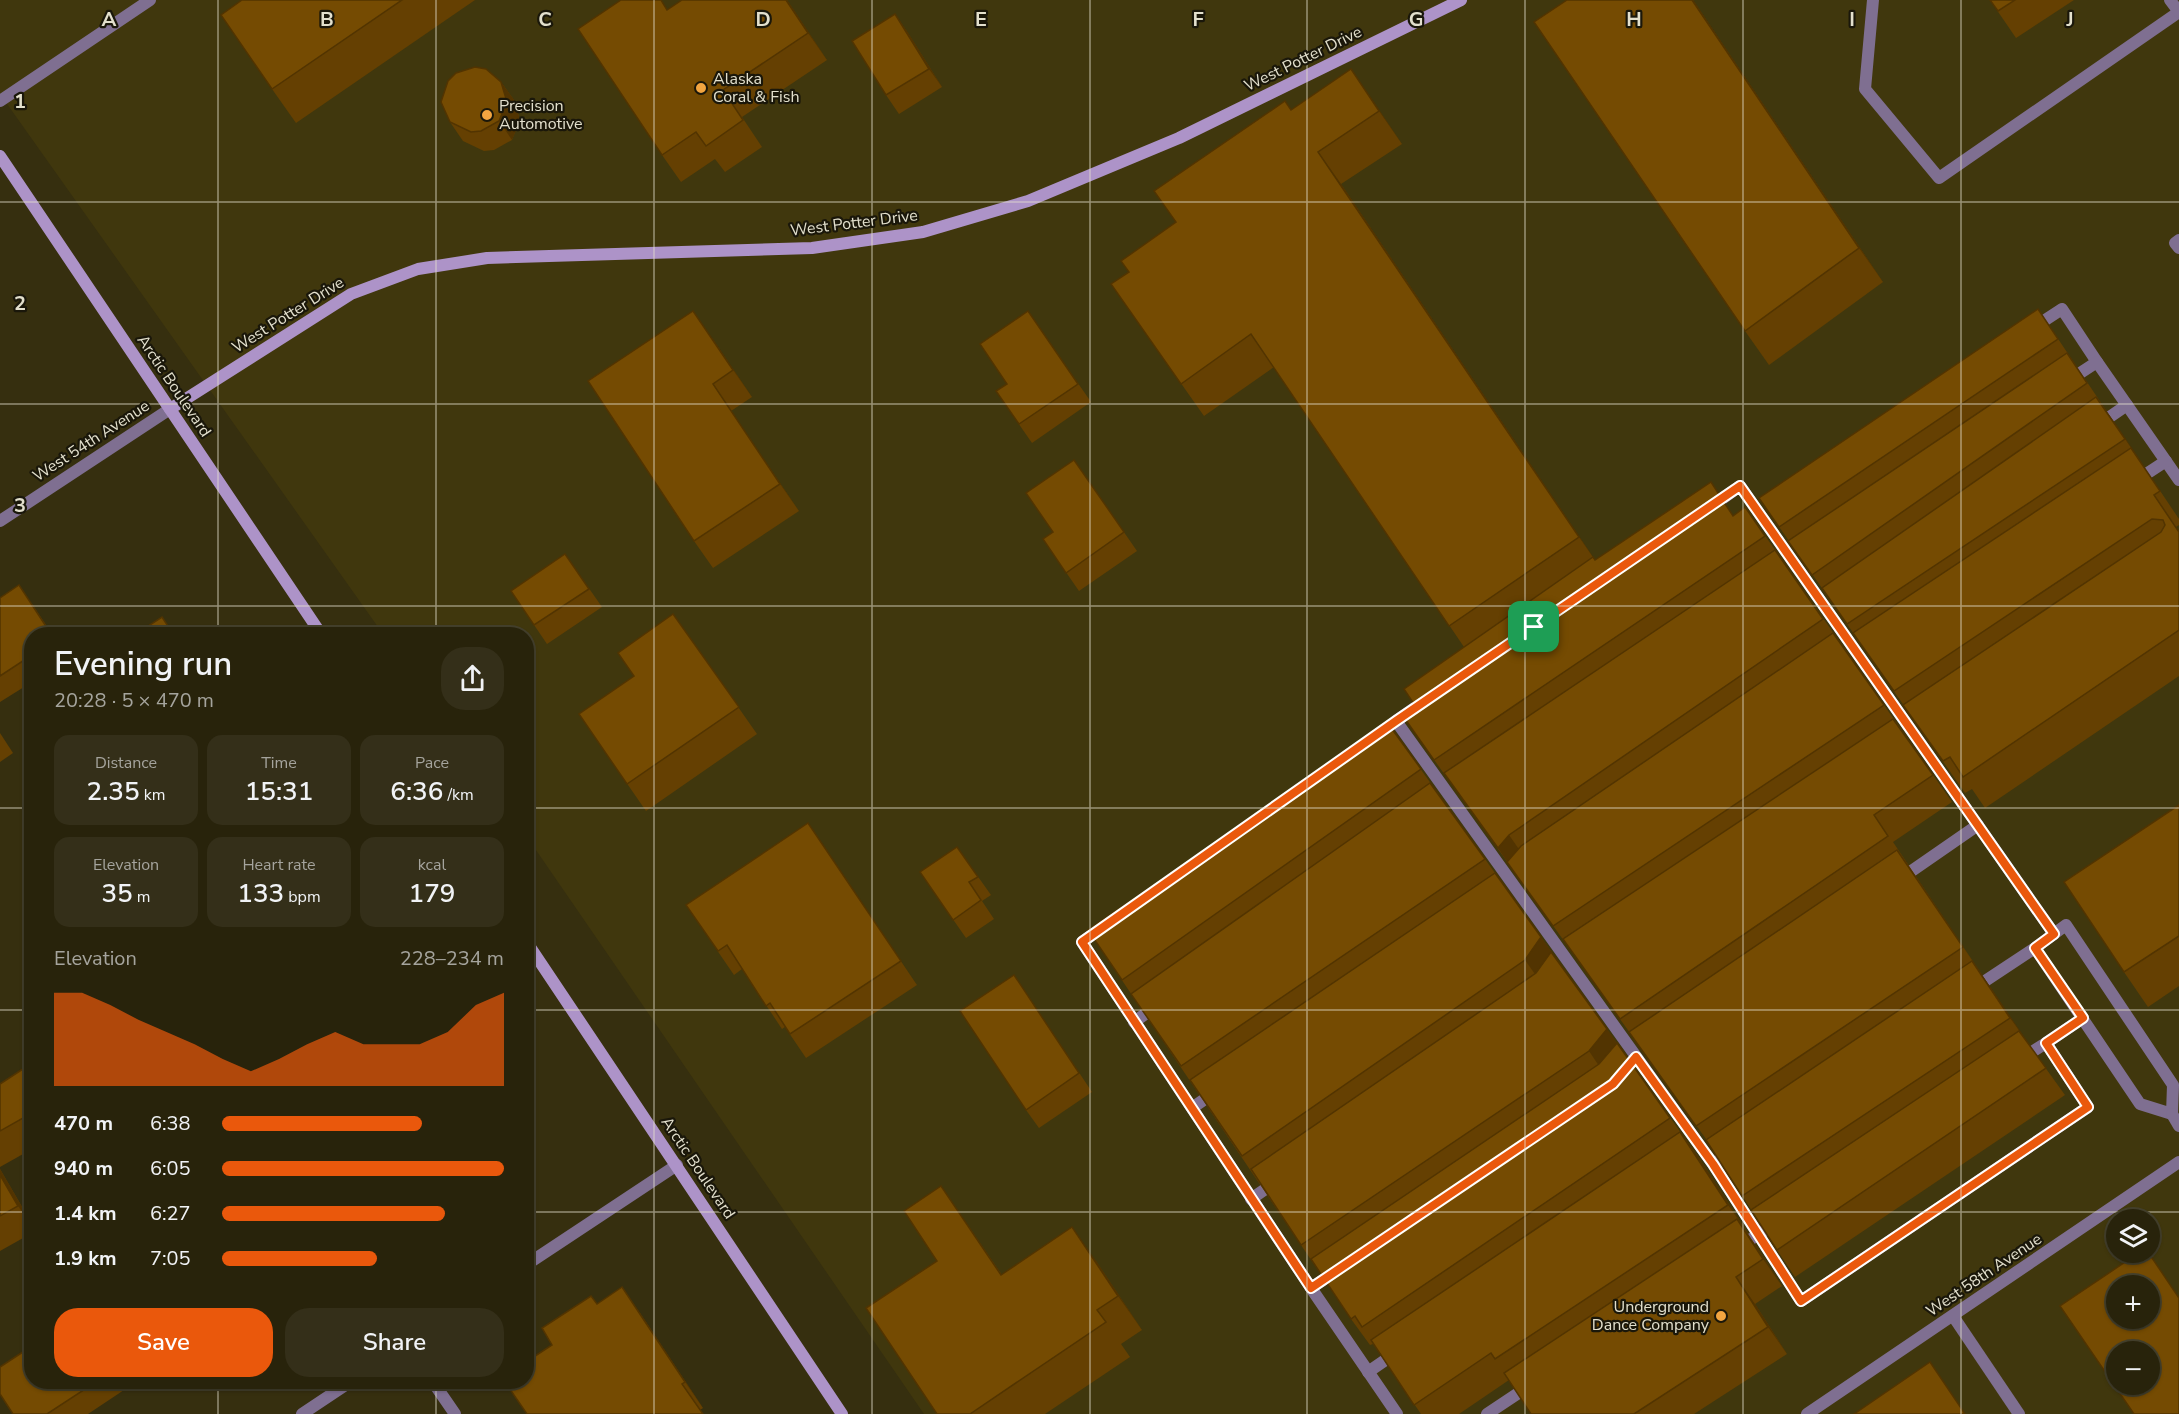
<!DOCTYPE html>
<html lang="en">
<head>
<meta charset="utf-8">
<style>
  body { margin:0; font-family:"Nunito Sans",sans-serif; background:#342f19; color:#f1f3f6; height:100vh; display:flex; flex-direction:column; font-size:22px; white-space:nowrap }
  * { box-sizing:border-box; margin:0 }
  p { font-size:20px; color:#a5a49d }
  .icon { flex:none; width:33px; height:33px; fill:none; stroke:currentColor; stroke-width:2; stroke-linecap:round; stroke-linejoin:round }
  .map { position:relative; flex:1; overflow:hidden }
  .side { position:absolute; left:24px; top:627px; width:510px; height:762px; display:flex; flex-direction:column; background:#28230b; border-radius:24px; box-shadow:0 2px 4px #0004,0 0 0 2px #44402c }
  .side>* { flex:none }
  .controls { position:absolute; left:2106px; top:1209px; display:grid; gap:12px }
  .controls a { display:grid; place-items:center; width:54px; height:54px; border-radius:50%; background:#28230b; box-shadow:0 2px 4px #0004,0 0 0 2px #44402c; font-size:30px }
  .pin { position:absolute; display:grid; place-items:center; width:51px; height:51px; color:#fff; margin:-26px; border-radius:12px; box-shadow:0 3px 9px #0006 }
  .round { display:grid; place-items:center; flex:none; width:63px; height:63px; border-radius:24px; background:#342f19 }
  .headline { display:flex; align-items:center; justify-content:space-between; height:102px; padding:0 30px }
  h1 { font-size:33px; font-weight:600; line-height:45px }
  .figures { display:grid; grid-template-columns:repeat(3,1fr); gap:9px; height:102px; padding:6px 30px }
  .figures div { display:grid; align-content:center; border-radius:15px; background:#342f19; text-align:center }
  .figures b { font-size:26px; font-weight:600 }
  .figures small { font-size:16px; font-weight:400 }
  .figures p { font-size:16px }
  .chart { height:168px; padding:12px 30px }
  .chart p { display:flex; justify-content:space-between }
  .chart svg { width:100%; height:108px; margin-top:6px; fill:#ea580c; opacity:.7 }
  .button { display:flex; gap:12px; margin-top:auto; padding:12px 30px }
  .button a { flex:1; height:69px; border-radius:24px; background:#ea580c; color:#fff; font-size:24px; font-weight:600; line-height:69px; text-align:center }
  .button a+a { background:#342f19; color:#f1f3f6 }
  ul { padding:0 30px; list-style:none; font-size:20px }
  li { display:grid; grid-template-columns:96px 72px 1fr; align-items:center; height:45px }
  li i { height:15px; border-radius:8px; background:#ea580c }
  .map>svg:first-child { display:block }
  .built { fill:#40370d; fill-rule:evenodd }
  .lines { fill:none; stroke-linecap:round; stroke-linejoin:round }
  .service { stroke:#7f6f91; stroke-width:12 }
  .minor { stroke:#7f6f91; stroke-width:12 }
  .secondary { stroke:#ad93c8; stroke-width:12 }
  .wall { fill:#654002 }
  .shaded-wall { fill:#523401 }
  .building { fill:#754b02; stroke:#523401; stroke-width:1.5; fill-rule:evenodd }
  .route-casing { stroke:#fff; stroke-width:12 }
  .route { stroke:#ea580c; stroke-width:8 }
  .grid { fill:none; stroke:#e3e0cd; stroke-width:1.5; stroke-opacity:0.55 }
  .poi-dot { fill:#f2a541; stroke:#1a170a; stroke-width:2 }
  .labels { text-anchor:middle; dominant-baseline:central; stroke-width:4.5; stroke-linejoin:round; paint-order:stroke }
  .street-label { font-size:16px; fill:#e3e0cd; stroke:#1a170a }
  .poi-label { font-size:16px; fill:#e3e0cd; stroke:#1a170a; text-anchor:start }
  .grid-label { font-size:20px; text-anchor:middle; font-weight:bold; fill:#e3e0cd; stroke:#1a170a; stroke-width:4.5; stroke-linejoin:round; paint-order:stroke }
</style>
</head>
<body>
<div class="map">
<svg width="2179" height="1414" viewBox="0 0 2179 1414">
  <rect width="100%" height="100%" fill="#362f0f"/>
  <path class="built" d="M0,0h2179v1414h-1255l-397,-577 -1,-203h-143l-383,-540zM2116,1220h34v32h-34zM2116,1286h34v32h-34zM2116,1352h34v32h-34z"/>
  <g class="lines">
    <g class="service">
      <polyline points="1873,0 1865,89 1939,178 2179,12"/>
      <polyline points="2170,0 2179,12"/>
      <polyline points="2179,240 2175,243 2179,248"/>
      <polyline points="2033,328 2062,309 2097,362"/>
      <polyline points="2068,381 2097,362 2179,480"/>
      <polyline points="2098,425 2127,405"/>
      <polyline points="2134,482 2166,461"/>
      <polyline points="1711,507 1740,486 2054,934"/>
      <polyline points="1416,707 1396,721 1713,1164"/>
      <polyline points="1900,879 1978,825"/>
      <polygon points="2066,925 2173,1085 2172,1114 2140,1104 2035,948"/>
      <polyline points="1104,926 1082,942 1311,1288"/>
      <polyline points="1973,989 2035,948"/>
      <polyline points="1134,1022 1158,1005"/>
      <polyline points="2046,1043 2083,1018"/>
      <polyline points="1192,1108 1215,1092"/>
      <polyline points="2172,1114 2179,1126"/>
      <polyline points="1732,1151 1713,1164 1801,1301 2088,1107 2046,1043 2021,1059"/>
      <polyline points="1251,1199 1277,1181"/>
      <polyline points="1739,1247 1777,1222"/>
      <polyline points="1338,1270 1311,1288 1397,1414"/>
      <polyline points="1953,1316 2019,1414"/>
      <polyline points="1368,1372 1397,1352"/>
      <polyline points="433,1382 455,1414"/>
      <polyline points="1487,1414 1529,1386"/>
    </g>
    <g class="minor">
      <polyline points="0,101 150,0"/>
      <polyline points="0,521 170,409"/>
      <polyline points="526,1265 677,1165"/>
      <polyline points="302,1414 350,1382"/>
      <polyline points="1807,1414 2179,1162"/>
    </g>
    <g class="secondary">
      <polyline points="0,156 321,634"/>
      <polyline points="170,409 351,294 418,269 487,258 812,248 923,232 1028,201 1179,138 1461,0"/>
      <polyline points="526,941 842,1414"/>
    </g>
  </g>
  <g class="wall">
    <polygon points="242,0 475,0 296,123 272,89"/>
    <polygon points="682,0 787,0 827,60 742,117 762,147 725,172 715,159 681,182 662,155 668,10"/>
    <polygon points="1567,0 1693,0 1883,282 1769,365 1745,331"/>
    <polygon points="1990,0 2074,0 2016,38"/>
    <polygon points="895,14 908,33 942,87 899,114 886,95"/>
    <polygon points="1351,69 1402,144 1341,184 1595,560 1734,515 1745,507 1952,802 1893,842 2029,1045 2065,1095 1795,1277 1777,1250 1706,1139 1422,743 1416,707 1464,647 1274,367 1204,416 1111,284 1128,272 1176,222 1292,110"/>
    <polygon points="501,82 514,100 520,120 512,140 494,150 484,151 463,141 450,122"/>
    <polygon points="2038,309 2179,519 2179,525 2176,527 2179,531 2179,676 1985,808 1972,789 1965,793 1759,498"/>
    <polygon points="1028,311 1091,402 1032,443 996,391 1007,384"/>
    <polygon points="712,338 752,397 731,411 799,511 713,568 694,541"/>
    <polygon points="1074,460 1137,551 1079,591 1043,539 1053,532"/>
    <polygon points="565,554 602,607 547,644 511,591"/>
    <polygon points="0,598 32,604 52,634 32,634 32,682 0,702"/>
    <polygon points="673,614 757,734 646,811 579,714 634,676"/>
    <polygon points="1389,725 1699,1158 1782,1286 1755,1304 1787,1354 1694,1414 1531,1414 1509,1380 1459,1414 1421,1414 1373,1344 1370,1345 1351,1319 1088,930"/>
    <polygon points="0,733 13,753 0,762"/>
    <polygon points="2179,805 2179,986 2148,1007 2124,972"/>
    <polygon points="808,823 917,985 806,1058 785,1027 782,1029 742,969 734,975 686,905"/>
    <polygon points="957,847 991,895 982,901 994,919 966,938 920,872"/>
    <polygon points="1014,975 1092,1092 1039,1128 1026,1110"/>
    <polygon points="32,1063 32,1149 0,1167 0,1084"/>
    <polygon points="0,1169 32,1224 32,1233 0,1251"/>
    <polygon points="965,1221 1002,1275 1096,1261 1142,1330 1121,1344 1130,1357 1045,1414 937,1414 937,1261"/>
    <polygon points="597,1304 640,1313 703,1408 700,1410 552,1345"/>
    <polygon points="32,1382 136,1382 88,1414 13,1414"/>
  </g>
  <g class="shaded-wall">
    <polygon points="786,0 787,0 827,60 808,33"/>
    <polygon points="1692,0 1693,0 1883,282 1859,248"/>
    <polygon points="895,14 908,33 942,87 929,69"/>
    <polygon points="1351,69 1374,102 1402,144 1379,111"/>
    <polygon points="501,82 514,100 520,120 512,140 499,121"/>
    <polygon points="1318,152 1341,184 1602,570 1579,537"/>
    <polygon points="693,311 712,338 752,397 733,370"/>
    <polygon points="713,384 731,411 799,511 780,484"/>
    <polygon points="2096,397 2115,423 2144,466 2125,439"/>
    <polygon points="808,823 824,846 917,985 901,961"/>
    <polygon points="1509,835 1528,862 1516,875 1498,848"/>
    <polygon points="1897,850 1916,877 1981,974 1963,947"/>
    <polygon points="1541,937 1560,964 1544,987 1525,960"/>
    <polygon points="1972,961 1991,988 2029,1044 2010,1018"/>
    <polygon points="1607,1029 1626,1056 1607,1078 1589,1051"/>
    <polygon points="1680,1132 1699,1158 1747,1232 1728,1205"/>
    <polygon points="0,1169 32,1224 32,1225 18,1206 0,1175"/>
    <polygon points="1737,1219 1756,1246 1782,1286 1763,1259"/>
    <polygon points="1072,1227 1096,1261 1142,1330 1118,1296"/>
    <polygon points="1736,1277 1755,1304 1787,1354 1768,1327"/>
    <polygon points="622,1287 640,1313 703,1408 685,1382"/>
  </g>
  <g class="building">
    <polygon points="242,0 402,0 272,89 221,15"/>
    <polygon points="621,0 661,0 667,10 682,0 786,0 808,33 723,90 743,120 706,146 696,132 662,155 578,29"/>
    <polygon points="1567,0 1692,0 1859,248 1745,331 1534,22"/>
    <polygon points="1990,0 2015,0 1998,11"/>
    <polygon points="895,14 929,69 886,95 852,41"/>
    <polygon points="475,67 486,69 501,82 507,102 499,121 481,131 471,132 450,122 441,102 448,81 456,73"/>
    <polygon points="1351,69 1379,111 1318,152 1579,537 1449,626 1251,334 1181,384 1111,284 1129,272 1121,261 1176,222 1154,191 1285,101 1291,110"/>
    <polygon points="2038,309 2058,339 1779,527 1759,498"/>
    <polygon points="693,311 733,370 713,384 780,484 694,541 588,381"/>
    <polygon points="1028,311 1078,384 1019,424 996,391 1007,384 980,344"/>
    <polygon points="2067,353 2087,383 1812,575 1788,541"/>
    <polygon points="2096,397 2125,439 1847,624 1822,588"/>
    <polygon points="2131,448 2160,491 2154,495 2179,532 2179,630 1963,777 1950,757 1943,761 1903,705 2161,532 2165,525 2163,520 2152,519 1894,691 1853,633"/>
    <polygon points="1074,460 1124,532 1066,573 1043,539 1053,532 1026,493"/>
    <polygon points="1711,482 1733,516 1745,507 1765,536 1434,760 1403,716 1416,707 1404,689 1593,557 1595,560"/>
    <polygon points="1775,550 1823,619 1509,835 1498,848 1444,773"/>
    <polygon points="565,554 589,589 534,625 511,591"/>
    <polygon points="19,585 51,634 32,634 32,655 0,676 0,598"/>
    <polygon points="673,614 739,707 627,784 579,714 634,676 618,653"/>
    <polygon points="162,617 173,634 136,634"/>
    <polygon points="1833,633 1884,705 1553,926 1507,862 1521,846"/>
    <polygon points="1893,719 1933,775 1874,815 1888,836 1620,1019 1563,939"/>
    <polygon points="1389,725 1421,769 1122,980 1088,930"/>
    <polygon points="1430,783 1485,859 1181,1066 1131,994"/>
    <polygon points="2179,805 2179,936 2124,972 2064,882"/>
    <polygon points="808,823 901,961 790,1034 770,1003 766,1006 727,945 718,951 686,905"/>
    <polygon points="957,847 978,877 969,882 981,900 953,920 920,872"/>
    <polygon points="1897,850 1963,947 1696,1126 1629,1032"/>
    <polygon points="1495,873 1541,937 1525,960 1242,1156 1190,1080"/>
    <polygon points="1551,952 1607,1029 1589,1051 1301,1245 1251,1169 1536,973"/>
    <polygon points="1972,961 2010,1018 1742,1196 1706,1140"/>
    <polygon points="1014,975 1079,1073 1026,1110 960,1011"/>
    <polygon points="2019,1031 2046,1068 1777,1250 1751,1210"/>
    <polygon points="1617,1043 1670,1118 1362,1327 1355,1316 1351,1319 1311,1259 1599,1064"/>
    <polygon points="32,1063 32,1113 0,1131 0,1084"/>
    <polygon points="1680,1132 1728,1205 1495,1359 1491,1353 1414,1405 1371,1340"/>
    <polygon points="0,1175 18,1206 0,1216"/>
    <polygon points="941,1186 1001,1275 1072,1227 1118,1296 1097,1310 1106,1322 970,1414 937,1414 866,1308 937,1261 904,1211"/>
    <polygon points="1737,1219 1763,1259 1736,1277 1768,1327 1634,1414 1531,1414 1504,1373"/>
    <path d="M2140,1252h8l31,46v116h-45l-74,-108zM2116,1286h34v32h-34zM2116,1352h34v32h-34z"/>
    <polygon points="622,1287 685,1382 682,1384 703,1414 527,1414 505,1382 526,1382 526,1362 552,1345 542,1328 591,1296 597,1304"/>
    <polygon points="32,1346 32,1382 96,1382 47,1414 13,1414 0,1394 0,1367"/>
    <polygon points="1930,1362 1965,1414 1854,1414"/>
  </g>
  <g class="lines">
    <g class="route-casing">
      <polygon id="route" points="1740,486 2054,934 2035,948 2083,1018 2046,1043 2088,1107 1801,1301 1713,1164 1636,1057 1613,1084 1311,1288 1082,942 1396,721"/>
    </g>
    <use href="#route" class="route"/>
  </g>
  <path class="grid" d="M218,0v634M436,0v634M654,0v1414M872,0v1414M1090,0v1414M1307,0v1414M1525,0v1414M1743,0v1414M1961,0v1414M0,202h2179M0,404h2179M0,606h2179M0,808h32M526,808h1653M0,1010h32M526,1010h1653M0,1212h32M526,1212h1653M218,1382v32M436,1382v32"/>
  <g class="poi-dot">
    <circle cx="701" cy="88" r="6"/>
    <circle cx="487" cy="115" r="6"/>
    <circle cx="1721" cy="1316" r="6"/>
  </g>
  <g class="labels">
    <g class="street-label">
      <text transform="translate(1303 59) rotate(-26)">West Potter Drive</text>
      <text transform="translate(854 223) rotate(-7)">West Potter Drive</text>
      <text transform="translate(288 315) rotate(-32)">West Potter Drive</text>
      <text transform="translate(174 386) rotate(56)">Arctic Boulevard</text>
      <text transform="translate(91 441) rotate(-33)">West 54th Avenue</text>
      <text transform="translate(698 1168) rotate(56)">Arctic Boulevard</text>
      <text transform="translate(1984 1275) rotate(-34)">West 58th Avenue</text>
    </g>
    <g class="poi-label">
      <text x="713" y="79">Alaska<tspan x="713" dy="18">Coral &amp; Fish</tspan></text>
      <text x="499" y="106">Precision<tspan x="499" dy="18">Automotive</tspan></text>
      <text x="1709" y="1307" text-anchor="end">Underground<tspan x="1709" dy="18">Dance Company</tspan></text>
    </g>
  </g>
  <g class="grid-label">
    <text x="109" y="26">A</text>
    <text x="327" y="26">B</text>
    <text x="545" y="26">C</text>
    <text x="763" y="26">D</text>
    <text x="981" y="26">E</text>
    <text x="1198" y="26">F</text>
    <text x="1416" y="26">G</text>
    <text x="1634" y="26">H</text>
    <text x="1852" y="26">I</text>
    <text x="2070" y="26">J</text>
    <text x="20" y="108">1</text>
    <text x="20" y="310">2</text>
    <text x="20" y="512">3</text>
  </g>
</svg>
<div class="controls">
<a><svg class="icon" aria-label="layers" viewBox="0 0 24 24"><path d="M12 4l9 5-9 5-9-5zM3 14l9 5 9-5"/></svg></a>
<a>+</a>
<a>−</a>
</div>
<div class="pin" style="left:1534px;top:627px;background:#1e9e55"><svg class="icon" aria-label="arrive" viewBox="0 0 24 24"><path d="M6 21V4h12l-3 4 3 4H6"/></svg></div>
<section class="side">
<div class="headline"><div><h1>Evening run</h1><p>20:28 · 5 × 470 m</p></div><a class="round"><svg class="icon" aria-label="share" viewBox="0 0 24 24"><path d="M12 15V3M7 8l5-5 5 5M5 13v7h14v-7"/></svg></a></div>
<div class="figures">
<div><p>Distance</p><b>2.35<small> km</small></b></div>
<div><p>Time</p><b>15:31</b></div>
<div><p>Pace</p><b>6:36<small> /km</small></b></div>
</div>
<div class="figures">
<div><p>Elevation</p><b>35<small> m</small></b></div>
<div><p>Heart rate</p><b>133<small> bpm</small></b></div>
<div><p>kcal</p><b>179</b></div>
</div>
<div class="chart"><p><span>Elevation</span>228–234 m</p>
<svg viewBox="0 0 160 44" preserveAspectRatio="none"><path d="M0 44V6L10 6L20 11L30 17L40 22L50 27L60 33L70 38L80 33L90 27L100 22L110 27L120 27L130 27L140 22L150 11L160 6V44z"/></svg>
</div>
<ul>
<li><b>470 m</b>6:38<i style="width:71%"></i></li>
<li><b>940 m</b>6:05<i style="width:100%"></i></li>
<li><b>1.4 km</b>6:27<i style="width:79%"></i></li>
<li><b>1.9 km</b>7:05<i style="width:55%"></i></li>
</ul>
<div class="button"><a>Save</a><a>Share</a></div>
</section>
</div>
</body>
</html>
